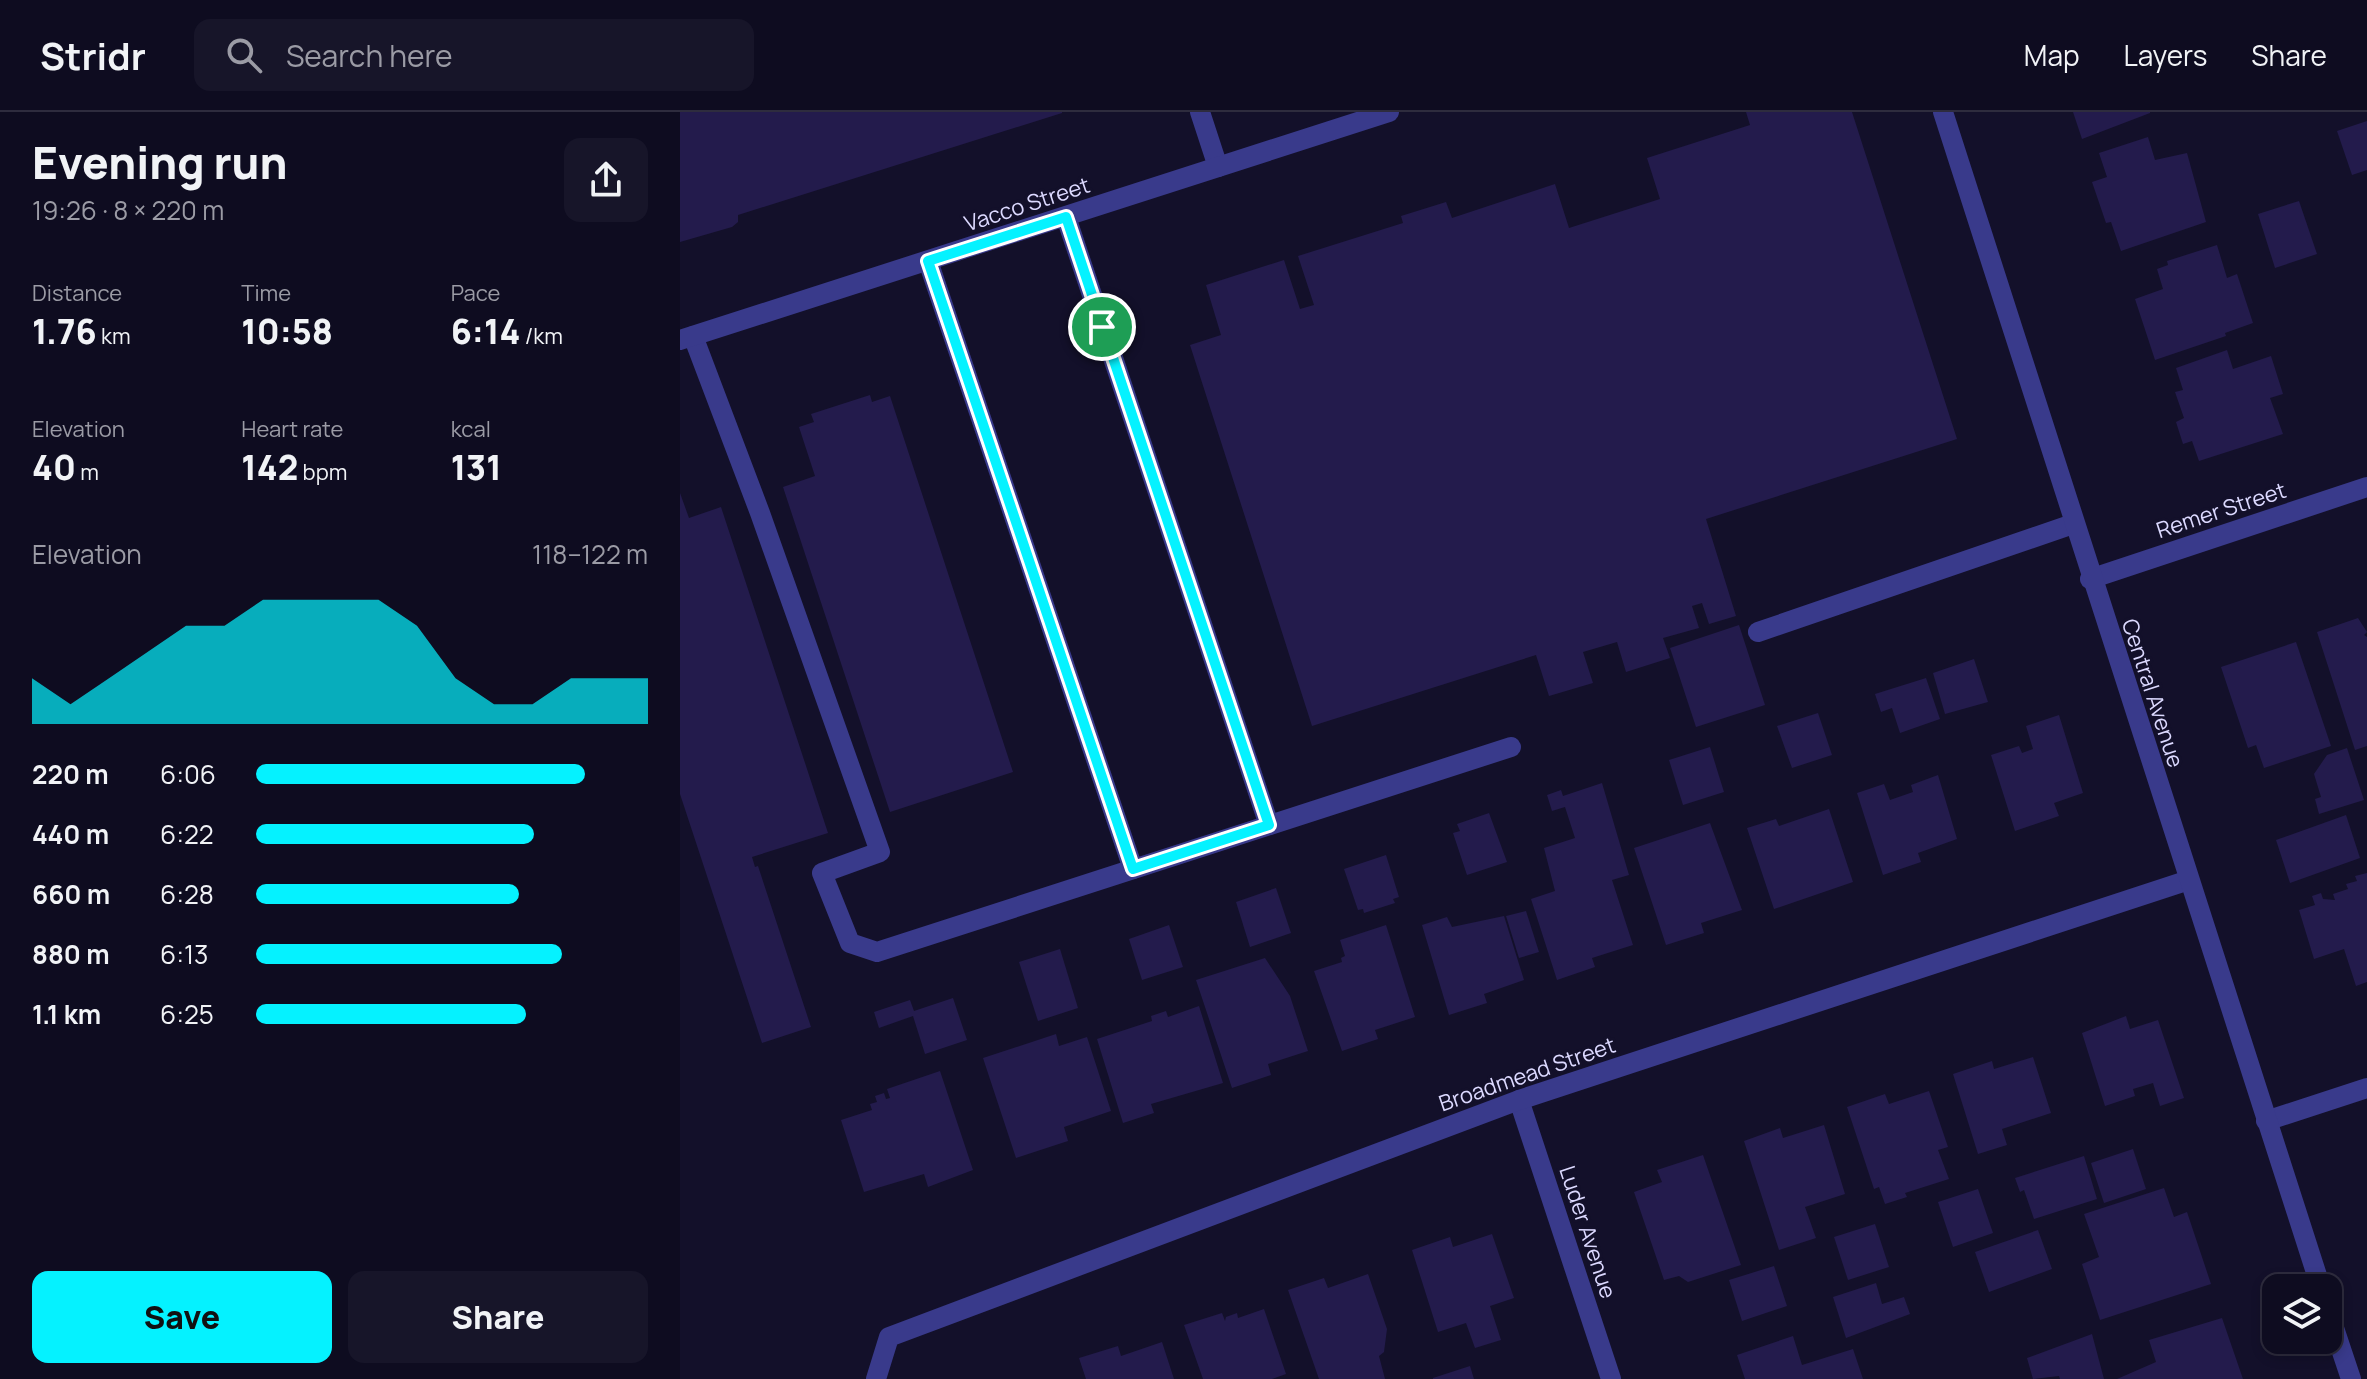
<!DOCTYPE html>
<html lang="en">
<head>
<meta charset="utf-8">
<style>
  body { margin:0; font-family:Manrope,sans-serif; background:#171529; color:#f1f3f6; height:100vh; display:flex; flex-direction:column; font-size:30px; white-space:nowrap }
  * { box-sizing:border-box; margin:0 }
  p { font-size:26px; color:#9b9ba5 }
  .icon { flex:none; width:44px; height:44px; fill:none; stroke:currentColor; stroke-width:2; stroke-linecap:round; stroke-linejoin:round }
  .map { position:relative; flex:1; overflow:hidden }
  .details { display:flex; flex-direction:column; background:#0e0c20; width:680px }
  .details>* { flex:none }
  .tools { position:absolute; left:1582px; top:1162px; display:grid; gap:16px }
  .tools a { display:grid; place-items:center; width:80px; height:80px; border-radius:16px; background:#0e0c20; box-shadow:0 4px 12px #0003,0 0 0 2px #2e2c3e; font-size:40px }
  .pin { position:absolute; display:grid; place-items:center; width:68px; height:68px; color:#fff; margin:-34px; border:4px solid #fff; border-radius:50%; box-shadow:0 2px 8px #0007 }
  .round { display:grid; place-items:center; flex:none; width:84px; height:84px; border-radius:16px; background:#171529 }
  .overview { display:flex; align-items:center; justify-content:space-between; height:136px; padding:0 32px }
  h1 { font-size:44px; font-weight:800; line-height:60px }
  .figures { display:grid; grid-template-columns:repeat(3,1fr); gap:12px; height:136px; padding:8px 32px }
  .figures div { display:grid; align-content:center }
  .figures b { font-size:34px; font-weight:800 }
  .figures small { font-size:22px; font-weight:400 }
  .figures p { font-size:22px }
  .chart { height:224px; padding:16px 32px }
  .chart p { display:flex; justify-content:space-between }
  .chart svg { width:100%; height:144px; margin-top:8px; fill:#05f2ff; opacity:.7 }
  .cta { display:flex; gap:16px; margin-top:auto; padding:16px 32px }
  .cta a { flex:1; height:92px; border-radius:16px; background:#05f2ff; color:#111; font-size:32px; font-weight:800; line-height:92px; text-align:center }
  .cta a+a { background:#171529; color:#f1f3f6 }
  ul { padding:0 32px; list-style:none; font-size:26px }
  li { display:grid; grid-template-columns:128px 96px 1fr; align-items:center; height:60px }
  li i { height:20px; border-radius:10px; background:#05f2ff }
  header { display:flex; align-items:center; gap:48px; box-sizing:border-box; height:112px; padding:0 40px; background:#0e0c20; border-bottom:2px solid #2e2c3e }
  header strong { font-size:38px }
  nav { display:flex; gap:44px; margin-inline-start:auto; font-size:28px }
  .search { width:560px; height:72px; background:#171529; display:flex; align-items:center; gap:20px; box-sizing:border-box; padding:0 28px; border-radius:16px; color:#9b9ba5; font-size:30px }
  main { display:flex; flex:1; min-height:0 }
  .map>svg:first-child { display:block }
  .building { fill:#231b4c }
  .lines { fill:none; stroke-linecap:round; stroke-linejoin:round }
  .service { stroke:#393a8b; stroke-width:20 }
  .minor { stroke:#393a8b; stroke-width:20 }
  .tertiary { stroke:#393a8b; stroke-width:20 }
  .route-casing { stroke:#fff; stroke-width:16 }
  .route { stroke:#05f2ff; stroke-width:10 }
  .labels { text-anchor:middle; dominant-baseline:central; stroke-width:6; stroke-linejoin:round; paint-order:stroke }
  .street-label { font-size:22px; fill:#dcd9ff; stroke:#13102a }
</style>
</head>
<body>
<header>
<strong>Stridr</strong>
<div class="search"><svg class="icon" aria-label="search" viewBox="0 0 24 24"><circle cx="10" cy="10" r="6"/><path d="M15 15l6 6"/></svg>Search here</div>
<nav><a>Map</a><a>Layers</a><a>Share</a></nav>
</header>
<main>
<section class="details">
<div class="overview"><div><h1>Evening run</h1><p>19:26 · 8 × 220 m</p></div><a class="round"><svg class="icon" aria-label="share" viewBox="0 0 24 24"><path d="M12 15V3M7 8l5-5 5 5M5 13v7h14v-7"/></svg></a></div>
<div class="figures">
<div><p>Distance</p><b>1.76<small> km</small></b></div>
<div><p>Time</p><b>10:58</b></div>
<div><p>Pace</p><b>6:14<small> /km</small></b></div>
</div>
<div class="figures">
<div><p>Elevation</p><b>40<small> m</small></b></div>
<div><p>Heart rate</p><b>142<small> bpm</small></b></div>
<div><p>kcal</p><b>131</b></div>
</div>
<div class="chart"><p><span>Elevation</span>118–122 m</p>
<svg viewBox="0 0 160 44" preserveAspectRatio="none"><path d="M0 44V30L10 38L20 30L30 22L40 14L50 14L60 6L70 6L80 6L90 6L100 14L110 30L120 38L130 38L140 30L150 30L160 30V44z"/></svg>
</div>
<ul>
<li><b>220 m</b>6:06<i style="width:84%"></i></li>
<li><b>440 m</b>6:22<i style="width:71%"></i></li>
<li><b>660 m</b>6:28<i style="width:67%"></i></li>
<li><b>880 m</b>6:13<i style="width:78%"></i></li>
<li><b>1.1 km</b>6:25<i style="width:69%"></i></li>
</ul>
<div class="cta"><a>Save</a><a>Share</a></div>
</section>
<div class="map">
<svg width="1687" height="1267" viewBox="0 0 1687 1267">
  <rect width="100%" height="100%" fill="#13102a"/>
  <g class="building">
    <polygon points="0,0 382,0 382,1 58,103 58,110 52,115 0,130"/>
    <polygon points="1066,0 1172,0 1277,327 1026,407 1056,504 1029,512 1022,491 1012,494 1019,516 983,526 990,546 946,560 937,530 903,540 913,571 869,584 856,543 632,614 510,233 541,223 526,173 604,148 620,197 634,193 618,144 723,111 721,104 766,90 772,106 875,72 889,116 980,87 967,46 1070,13"/>
    <polygon points="1393,0 1470,0 1470,1 1402,27"/>
    <polygon points="1687,9 1687,58 1672,63 1657,19"/>
    <polygon points="1468,25 1475,48 1507,41 1526,110 1441,139 1431,110 1426,111 1412,70 1427,65 1419,41"/>
    <polygon points="1619,89 1637,142 1595,156 1578,102"/>
    <polygon points="1537,133 1547,166 1557,162 1573,211 1545,221 1546,224 1475,248 1455,187 1483,177 1477,157 1488,153 1487,149"/>
    <polygon points="1547,238 1553,257 1591,244 1603,282 1590,286 1603,322 1519,349 1512,329 1503,332 1496,310 1504,306 1495,280 1503,278 1496,256"/>
    <polygon points="190,283 192,290 210,284 333,660 210,700 103,375 135,364 119,315 134,310 131,302"/>
    <polygon points="0,381 9,406 41,395 148,721 72,745 75,755 78,754 131,915 82,931 0,682"/>
    <polygon points="1678,506 1687,520 1684,523 1687,525 1687,634 1675,638 1637,520"/>
    <polygon points="1059,513 1085,593 1016,615 990,536"/>
    <polygon points="1616,530 1651,634 1584,656 1576,633 1568,636 1541,555"/>
    <polygon points="1294,547 1308,590 1265,602 1253,561"/>
    <polygon points="1246,566 1260,607 1220,621 1212,596 1201,600 1195,582"/>
    <polygon points="1138,601 1152,643 1112,656 1097,614"/>
    <polygon points="1379,603 1403,681 1374,691 1379,704 1335,719 1311,643 1339,634 1342,641 1353,637 1346,614"/>
    <polygon points="1030,635 1044,680 1003,693 989,648"/>
    <polygon points="1667,636 1684,688 1639,702 1635,687 1641,685 1634,662 1647,643"/>
    <polygon points="1258,663 1277,727 1238,741 1241,750 1203,763 1177,681 1204,672 1210,688 1233,680 1231,673"/>
    <polygon points="922,671 949,763 932,768 953,833 912,846 915,855 877,868 851,787 875,779 864,736 895,726 885,695 872,699 867,683 881,678 883,684"/>
    <polygon points="1149,697 1173,770 1094,797 1067,716 1096,707 1099,714"/>
    <polygon points="809,701 827,750 787,763 773,721 780,719 777,712"/>
    <polygon points="1666,703 1680,746 1610,771 1596,728"/>
    <polygon points="1030,711 1062,798 1021,811 1024,821 986,833 954,736"/>
    <polygon points="706,743 719,785 713,787 715,791 684,801 683,797 678,798 664,757"/>
    <polygon points="1687,761 1687,870 1676,874 1664,837 1634,847 1619,798 1635,793 1632,784 1641,781 1643,787 1655,788 1653,782 1668,777 1666,772 1677,769 1675,764"/>
    <polygon points="596,776 611,821 570,835 556,790"/>
    <polygon points="846,799 859,840 839,846 826,804"/>
    <polygon points="824,804 844,868 804,882 807,891 769,903 742,813 767,805 772,815"/>
    <polygon points="489,813 503,855 462,868 449,827"/>
    <polygon points="706,813 735,905 695,918 698,927 662,939 634,859 662,850 661,846 665,844 660,828"/>
    <polygon points="380,837 398,896 358,909 339,850"/>
    <polygon points="585,846 610,884 628,939 588,952 591,963 552,976 516,868"/>
    <polygon points="273,886 287,928 245,942 233,904 199,916 194,900 230,888 234,899"/>
    <polygon points="519,894 543,971 471,992 474,1001 443,1011 417,927 472,909 471,904 486,899 488,905"/>
    <polygon points="1446,904 1450,917 1478,908 1504,986 1480,994 1473,971 1453,977 1455,984 1425,994 1402,921"/>
    <polygon points="376,922 379,934 407,925 431,999 384,1015 388,1029 336,1046 303,946"/>
    <polygon points="1353,945 1371,1001 1322,1017 1327,1033 1298,1042 1273,962 1312,949 1314,957"/>
    <polygon points="260,959 293,1058 248,1075 244,1062 184,1080 161,1008 192,998 190,992 197,990 195,984 204,981 206,987 210,986 207,977"/>
    <polygon points="1249,979 1268,1035 1258,1038 1269,1067 1225,1081 1227,1085 1205,1092 1199,1075 1194,1077 1167,995 1205,982 1209,992"/>
    <polygon points="1144,1013 1165,1082 1125,1095 1136,1126 1099,1138 1064,1029 1100,1016 1103,1026"/>
    <polygon points="1453,1037 1466,1077 1424,1091 1411,1051"/>
    <polygon points="1023,1043 1061,1153 1008,1170 999,1164 984,1168 954,1080 982,1070 977,1058"/>
    <polygon points="1404,1044 1417,1087 1354,1107 1344,1078 1340,1080 1335,1066"/>
    <polygon points="1484,1076 1494,1105 1507,1100 1531,1172 1420,1208 1402,1152 1419,1145 1404,1102"/>
    <polygon points="1298,1077 1313,1121 1273,1135 1258,1090"/>
    <polygon points="1195,1112 1209,1155 1168,1168 1154,1125"/>
    <polygon points="1358,1118 1372,1157 1309,1180 1295,1140"/>
    <polygon points="812,1122 834,1186 810,1194 821,1228 795,1236 786,1211 758,1220 732,1138 770,1125 773,1135"/>
    <polygon points="1094,1154 1107,1194 1062,1209 1049,1168"/>
    <polygon points="688,1162 707,1217 704,1240 699,1244 705,1267 639,1267 608,1178 644,1166 648,1176"/>
    <polygon points="1196,1171 1202,1192 1224,1185 1230,1202 1166,1226 1153,1185"/>
    <polygon points="584,1197 606,1262 592,1267 523,1267 504,1213 542,1201 545,1209 546,1205 557,1201 558,1206"/>
    <polygon points="1542,1206 1563,1267 1437,1267 1476,1250 1469,1228"/>
    <polygon points="1412,1222 1424,1267 1380,1267 1379,1264 1353,1267 1347,1246"/>
    <polygon points="1113,1224 1122,1253 1173,1237 1183,1267 1065,1267 1057,1243"/>
    <polygon points="482,1230 494,1267 406,1267 399,1246 438,1234 441,1244"/>
    <polygon points="790,1254 794,1267 753,1267 753,1266"/>
  </g>
  <g class="lines">
    <g class="service">
      <polyline points="520,0 538,55"/>
      <polyline points="386,105 589,713"/>
      <polyline points="248,149 453,757"/>
      <polyline points="13,224 80,401 200,740 142,761 170,831 197,840 831,635"/>
      <polyline points="1078,520 1393,412"/>
    </g>
    <g class="minor">
      <polyline points="0,228 709,0"/>
      <polyline points="1410,467 1687,375"/>
      <polyline points="839,988 931,1267"/>
      <polyline points="1586,1009 1687,976"/>
      <polyline points="196,1267 209,1225 839,988 1509,768"/>
    </g>
    <g class="tertiary">
      <polyline points="1263,0 1641,1176"/>
      <polyline points="1648,1198 1671,1267"/>
    </g>
  </g>
  <g class="lines">
    <g class="route-casing">
      <polygon id="route" points="386,105 589,713 453,757 248,149"/>
    </g>
    <use href="#route" class="route"/>
  </g>
  <g class="labels">
    <g class="street-label">
      <text transform="translate(347 92) rotate(-18)">Vacco Street</text>
      <text transform="translate(1541 398) rotate(-18)">Remer Street</text>
      <text transform="translate(1473 581) rotate(72)">Central Avenue</text>
      <text transform="translate(847 962) rotate(-19)">Broadmead Street</text>
      <text transform="translate(908 1120) rotate(72)">Luder Avenue</text>
    </g>
  </g>
</svg>
<div class="tools">
<a><svg class="icon" aria-label="layers" viewBox="0 0 24 24"><path d="M12 4l9 5-9 5-9-5zM3 14l9 5 9-5"/></svg></a>
</div>
<div class="pin" style="left:422px;top:215px;background:#1e9e55"><svg class="icon" aria-label="arrive" viewBox="0 0 24 24"><path d="M6 21V4h12l-3 4 3 4H6"/></svg></div>
</div>
</main>
</body>
</html>
